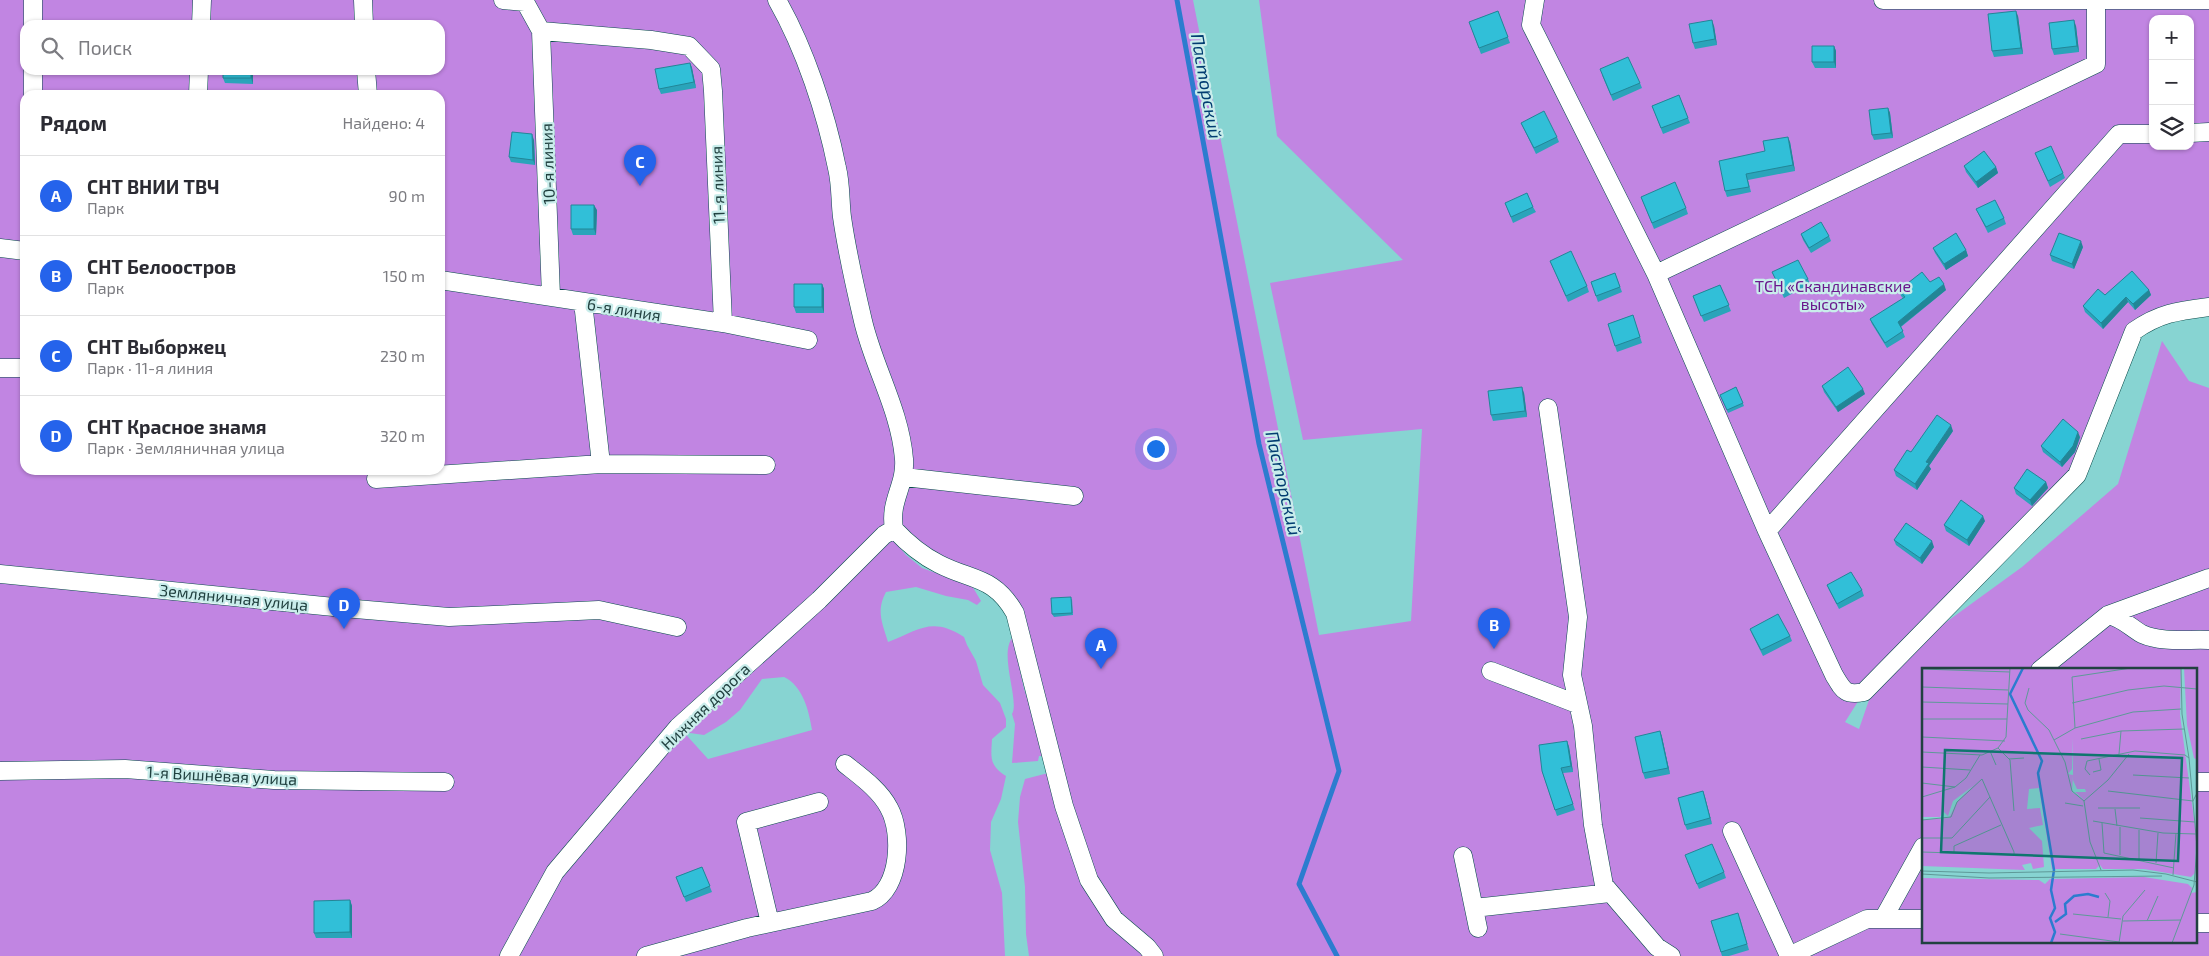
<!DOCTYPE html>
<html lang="ru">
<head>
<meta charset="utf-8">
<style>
	body { margin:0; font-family:"Exo 2",sans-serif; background:#f7f7f7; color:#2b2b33 }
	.controls { position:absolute; right:15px; top:15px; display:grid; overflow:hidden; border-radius:10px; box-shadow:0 1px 4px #0004 }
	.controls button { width:45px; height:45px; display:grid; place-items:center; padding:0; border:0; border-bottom:1px solid #e1e1e2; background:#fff; color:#2b2b33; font:25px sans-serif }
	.you { position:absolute; left:1155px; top:448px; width:18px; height:18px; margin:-12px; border:4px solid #fff; border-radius:50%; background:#1a73e8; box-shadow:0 0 0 8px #1a73e833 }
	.badge { display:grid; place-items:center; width:32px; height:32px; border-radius:50%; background:#2563eb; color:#fff; font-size:16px; font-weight:700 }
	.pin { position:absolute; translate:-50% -41px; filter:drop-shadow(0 1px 2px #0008) }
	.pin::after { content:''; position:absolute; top:26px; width:18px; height:15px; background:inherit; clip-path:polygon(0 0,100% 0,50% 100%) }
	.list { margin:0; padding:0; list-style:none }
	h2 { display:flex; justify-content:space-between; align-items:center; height:65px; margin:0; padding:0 20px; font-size:21px }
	h2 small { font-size:16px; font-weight:400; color:#7c7c81 }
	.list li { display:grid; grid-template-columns:32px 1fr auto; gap:15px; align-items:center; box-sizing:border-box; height:80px; padding:0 20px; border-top:1px solid #e1e1e2 }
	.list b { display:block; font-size:19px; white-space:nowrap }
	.list p { margin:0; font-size:16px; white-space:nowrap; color:#7c7c81 }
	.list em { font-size:16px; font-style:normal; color:#7c7c81 }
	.icon { flex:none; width:28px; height:28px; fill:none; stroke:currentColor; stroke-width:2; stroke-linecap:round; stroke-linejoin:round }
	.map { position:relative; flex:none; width:2209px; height:956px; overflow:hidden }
	.search { position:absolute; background:#fff; box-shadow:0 1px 4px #0004; left:20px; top:20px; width:425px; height:55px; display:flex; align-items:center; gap:12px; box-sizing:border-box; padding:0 18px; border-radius:15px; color:#7c7c81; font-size:19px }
	.panel { position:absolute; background:#fff; box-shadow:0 1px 4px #0004; left:20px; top:90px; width:425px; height:385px; border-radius:15px }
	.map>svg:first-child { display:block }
</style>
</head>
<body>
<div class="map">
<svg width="2209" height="956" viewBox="0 0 2209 956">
	<rect width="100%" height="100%" fill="#87d4d2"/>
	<!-- green -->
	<path fill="#c185e2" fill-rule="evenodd" d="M0 0H1193L1319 635 1411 621 1422 429 1303 440 1270 283 1403 260 1277 136 1259 0H2209V307L2134 331 2077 475 1864 692 1845 722 1859 729 1869 700 1927 636 2022 567 2118 484 2162 341 2189 381 2209 388V956H1029L1026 934 1025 887 1018 822 1020 797 1025 779 1056 771 1011 605 891 537 906 555 922 568 972 586 981 601 977 605 968 600 946 596 916 587 886 592C876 611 882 622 888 642 919 630 932 616 964 637L967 645 976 661 983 685 1000 703 1006 719V727L992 739C991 758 989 765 1006 776L1001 799 991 822 990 850 1002 893 1005 956H0ZM2153 19H2190V146H2153ZM25 25H440V70H25ZM25 95H440V470H25ZM1923 670H2195V942H1923ZM784 677C803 686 809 711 812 730L708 759 680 728 690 733 704 735 726 722 740 710 762 679Z
		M1013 637 1024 689 1047 756H1039L1038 761 1012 763 1015 724 1012 714C1020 701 998 653 1013 637Z"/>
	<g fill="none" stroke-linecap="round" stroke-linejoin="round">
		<!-- stream -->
		<path stroke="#2c7ccf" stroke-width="5" d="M1177 0 1259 444 1339 771 1299 884 1337 956"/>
		<!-- minor casing -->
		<g stroke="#084b4a" stroke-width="19">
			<path id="minor" d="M363 0 364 25
				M503 0 525 2 541 31 651 40 689 46 711 69 713 91 723 323
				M777 0C805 49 826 113 837 168 841 184 840 201 842 217 847 252 855 287 863 321 874 368 900 410 904 459 906 486 889 500 894 529 907 543 921 555 939 564 972 581 994 576 1015 613L1064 806 1089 880 1114 919 1147 947 1154 956
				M1535 0 1531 25 1656 274 1767 531 1834 675C1843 690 1845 696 1864 692L2077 475 2134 331C2160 313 2178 311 2209 307
				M1883 0H2209
				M33 25V0
				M201 25 202 0
				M541 31 551 296
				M366 70 368 95
				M33 95V70
				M198 95 199 70
				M2190 133 2209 132
				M0 248 25 251
				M1656 274 2096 64V1
				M440 280 723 323 808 340
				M583 302 601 464
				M0 368H25
				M1548 408 1578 617 1572 675 1583 726 1593 825 1604 885 1657 947 1671 956
				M904 477 1074 496
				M376 479 601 464 766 465
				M1767 531 2119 134H2153
				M0 574 344 608 449 617 599 610 677 627
				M2108 615C2122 618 2130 627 2142 634 2162 643 2188 639 2209 640
				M2040 670 2108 615 2209 578
				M1491 671 1577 704
				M0 771 125 769 274 780 445 782
				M2195 782H2209
				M1732 831 1789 956
				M1463 856 1478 928
				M1474 908 1610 893
				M1883 919 1923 847
				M770 923 746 822 819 802
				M2195 923H2209
				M509 956 555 872 678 727 819 600 884 535 894 529
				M646 956 747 928 872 901C900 889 903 833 889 808 880 790 860 776 845 764
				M1789 956 1867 919H1923"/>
		</g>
		<!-- minor -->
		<use href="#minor" stroke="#fff" stroke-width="18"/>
	</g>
	<!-- wall -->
	<path fill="#2aa4ba" d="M1498 11 1510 43 1481 54 1469 22Z
		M2018 16 2023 54 1994 57 1992 51Z
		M1714 26 1717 45 1695 49 1693 43Z
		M2076 26 2079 52 2054 55 2052 49Z
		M1834 46 1836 51V68H1815L1812 62Z
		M690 63 692 68 696 88 661 94 659 89Z
		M223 70H253V84L225 83 223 78Z
		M1602 75 1640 83 1642 88 1613 101Z
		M1679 95 1690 123 1663 134 1652 106Z
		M1888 108 1890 113 1893 138 1874 140 1872 135Z
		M1521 123 1557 137 1559 142 1536 154Z
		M534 140 535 165 511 162 509 157Z
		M1790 142 1795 171 1748 180 1751 192 1727 197 1725 191 1765 151Z
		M2035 153 2063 173 2065 178 2050 187Z
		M1964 166 1996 167 1998 173 1978 188 1966 172Z
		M1641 197 1686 208 1688 214 1654 229Z
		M1505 203 1533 207 1536 212 1513 223Z
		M1976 209 2004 218 2006 224 1988 233Z
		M597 210 596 235H573L571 229Z
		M1801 234 1829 236 1831 241 1811 253 1803 240Z
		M2083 247 2074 269 2052 261 2050 255Z
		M1933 248 1966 250 1968 256 1946 270 1935 253Z
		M1550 261 1587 286 1589 292 1568 302Z
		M1772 272 1808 279 1810 284 1784 298Z
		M1615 273 1622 292 1598 302 1591 282Z
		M1930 282 1946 290 1901 327 1905 337 1887 348 1872 324 1870 319 1904 299 1901 296 1899 290Z
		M822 284 824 289V313H796L794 307Z
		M1720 285 1731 311 1704 322 1693 296Z
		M2149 290 2151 295 2135 310 2128 302 2103 329 2085 312 2083 306 2105 295Z
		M1633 315 1642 343 1617 352 1608 324Z
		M1822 386 1865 394 1838 412 1824 392Z
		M1736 387 1744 406 1728 413 1720 395Z
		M1524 393 1527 417 1493 421 1491 415Z
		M1953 431 1929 466 1931 469 1917 490 1896 476 1894 470 1911 452Z
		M2080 437 2075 452 2062 467 2043 452 2041 446Z
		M2046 482 2048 488 2032 506 2016 494 2014 488Z
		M1985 521 1969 546 1946 531 1944 525Z
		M1894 540 1934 547 1922 564 1896 545Z
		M1827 585 1862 590 1864 596 1839 609 1829 590Z
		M1072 599 1073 615 1054 617 1052 614Z
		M1750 629 1790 636 1792 641 1763 656 1752 634Z
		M1660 731 1662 737 1670 774 1645 779 1643 773Z
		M1567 741 1569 747 1573 772 1563 773 1575 810 1557 816 1542 771Z
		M1703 791 1712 824 1687 830 1685 825Z
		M1687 861 1724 872 1726 878 1699 889Z
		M702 867 712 892 686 902 676 877Z
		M350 900 352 906V938H316L314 933Z
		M1740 918 1749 950 1729 956H1722L1711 921Z"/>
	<!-- shaded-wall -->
	<path fill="#228697" d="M2016 11 2018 16 2023 54 2021 48Z
		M1712 20 1714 26 1717 45 1715 39Z
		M2074 20 2076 26 2079 52 2077 46Z
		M1834 46 1836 51V68L1834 62Z
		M690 63 692 68 696 88 694 82Z
		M251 70H253V84L251 78Z
		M1888 108 1890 113 1893 138 1891 133Z
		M532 134 534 140 535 165 533 160Z
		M1788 137 1790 142 1795 171 1793 165Z
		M1996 167 1998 173 1978 188 1976 182Z
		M594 205 597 210 596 235 594 229Z
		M2081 241 2083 247 2074 269 2072 264Z
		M1966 250 1968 256 1946 270 1944 264Z
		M822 284 824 289V313L822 307Z
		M1944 284 1946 290 1900 327 1898 322Z
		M2149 290 2151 295 2135 310 2133 304Z
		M2126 297 2128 302 2103 329 2101 323Z
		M1522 387 1524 393 1527 417 1525 411Z
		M1863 389 1865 394 1838 412 1836 407Z
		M1951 425 1953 431 1929 466 1931 469 1917 490 1915 484 1926 462Z
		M2078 432 2080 437 2075 452 2062 467 2060 462Z
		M2046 482 2048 488 2032 506 2030 500Z
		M1983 516 1985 521 1969 546 1967 540Z
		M1932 541 1934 547 1922 564 1920 558Z
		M1660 731 1662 737 1670 774 1668 768Z
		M1567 741 1569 747 1573 772 1571 766Z
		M1703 791 1705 797 1712 824 1710 818Z
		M350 900 352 906V938L350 932Z"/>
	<!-- building -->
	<path fill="#31bfd8" stroke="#228697" d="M1498 11 1508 37 1479 48 1469 22Z
		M2016 11 2021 48 1992 51 1988 14Z
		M1712 20 1715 39 1693 43 1689 24Z
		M2074 20 2077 46 2052 49 2049 23Z
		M1812 46H1834V62H1812Z
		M1628 57 1640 83 1611 95 1600 69Z
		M690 63 694 82 659 89 655 69Z
		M223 70H251V78H223Z
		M1679 95 1688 118 1661 128 1652 106Z
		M1888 108 1891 133 1872 135 1869 110Z
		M1544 111 1557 137 1534 148 1521 123Z
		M512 132 532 134 533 160 509 157Z
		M1788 137 1793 165 1746 174 1749 187 1725 191 1719 161 1765 151 1763 141Z
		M2051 146 2063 173 2048 181 2035 153Z
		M1984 151 1996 167 1976 182 1964 166Z
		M1675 182 1686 208 1652 223 1641 197Z
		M1527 193 1533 207 1511 217 1505 203Z
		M1995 200 2004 218 1986 227 1976 209Z
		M571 205H594V229H571Z
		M1821 222 1829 236 1809 248 1801 234Z
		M1956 233 1966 250 1944 264 1933 248Z
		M2059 233 2081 241 2072 264 2050 255Z
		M1571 251 1587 286 1566 296 1550 261Z
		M1798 260 1808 279 1782 292 1772 272Z
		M2132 271 2149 290 2133 304 2126 297 2101 323 2083 306 2098 289 2105 295Z
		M1922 272 1930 282 1939 277 1944 284 1898 322 1903 331 1885 343 1870 319 1905 297 1899 290Z
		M1615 273 1620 287 1596 296 1591 282Z
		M794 284H822V307H794Z
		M1720 285 1729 305 1701 316 1693 296Z
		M1633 315 1640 337 1615 346 1608 324Z
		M1848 367 1863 389 1836 407 1822 386Z
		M1522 387 1525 411 1491 415 1488 391Z
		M1736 387 1743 403 1727 410 1720 395Z
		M1937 415 1951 425 1926 462 1929 463 1915 484 1894 470 1907 450 1911 452Z
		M2063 419 2078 432 2073 446 2060 462 2041 446Z
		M2027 469 2046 482 2030 500 2014 488Z
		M1961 500 1983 516 1967 540 1944 525Z
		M1906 523 1932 541 1920 558 1894 540Z
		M1851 572 1862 590 1837 604 1827 585Z
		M1071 597 1072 613 1052 614 1051 598Z
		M1778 614 1790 636 1761 650 1750 629Z
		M1660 731 1668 768 1643 773 1635 737Z
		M1567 741 1571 766 1561 768 1573 804 1555 810 1542 771 1539 745Z
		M1703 791 1710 818 1685 825 1678 798Z
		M1712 844 1724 872 1697 884 1685 855Z
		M702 867 710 886 684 897 676 877Z
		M350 900V932L314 933V901Z
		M1738 913 1747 944 1721 952 1711 921Z"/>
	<g text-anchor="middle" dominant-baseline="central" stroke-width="4.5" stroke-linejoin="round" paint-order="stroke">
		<!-- street labels -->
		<g font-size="16" fill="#214140" stroke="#c9edeb">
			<text transform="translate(547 164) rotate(-92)">10-я линия</text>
			<text transform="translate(717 185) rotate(-92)">11-я линия</text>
			<text transform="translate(624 309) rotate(9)">6-я линия</text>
			<text transform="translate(234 597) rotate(6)">Земляничная улица</text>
			<text transform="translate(705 706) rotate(-44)">Нижняя дорога</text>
			<text transform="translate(222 775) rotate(3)">1-я Вишнёвая улица</text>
		</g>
		<!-- park labels -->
		<g font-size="16" fill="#6a1a8d" stroke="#c9edeb">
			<text x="1833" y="285">ТСН «Скандинавские<tspan x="1833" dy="18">высоты»</tspan></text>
		</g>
		<!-- water labels -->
		<g font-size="18" font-style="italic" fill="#013c71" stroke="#c9edeb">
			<text transform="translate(1207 86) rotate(80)">Пасторский</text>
			<text transform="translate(1284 483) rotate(77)">Пасторский</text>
		</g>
	</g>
	<!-- overview -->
	<g transform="translate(1922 668)">
		<rect width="275" height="275" fill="#87d4d2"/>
		<path d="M0 0H259L258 47 274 166 273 205 269 209 222 201H181L178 197 174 201H130L117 120 107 121 105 141 118 140 121 157 107 160 120 173 122 199 111 201 109 195 100 197 103 202 0 198V152L27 150 35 134 51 118 31 133 26 148 21 143 18 149H0ZM151 70V112L155 121H163L164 124H153L162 132 150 124 151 107 146 106 150 101ZM262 0H275V92L272 90 265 57ZM222 209 266 216 270 220 269 225 275 224V275H0V210L117 212 123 216 128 211Z" fill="#c185e2" fill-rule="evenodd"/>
		<path fill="none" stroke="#2c7ccf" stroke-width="2.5" d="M101 0 88 26 120 93 116 105 132 202 129 222 133 240 128 250 133 264 129 275M133 254 144 246 143 236 152 228 166 226 177 229"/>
		<path fill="none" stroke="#5e9998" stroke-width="1" d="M0 1 88 4M150 9 209 0M150 9 153 60M0 19 86 22M107 20 103 35 106 42 127 62 143 94 150 123 162 133 168 174 179 202M0 34 86 36M150 35 206 22 242 18 275 21M0 51H85M0 69 83 73M159 71 199 63 262 61M132 72 153 60 211 44 259 41M76 80 88 92 92 143M68 83 74 97M0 84 60 87 76 80 84 69 88 0M197 86 199 63M87 91 102 90M0 99 48 102M171 104 179 102 177 91M168 107 163 101 165 93 213 83 263 87 267 90M211 107 267 110M0 115 33 119M186 123 271 133 275 125M0 129 33 119 44 110 58 87M162 133 186 112 207 86M143 135 161 138M176 140H218M193 141 195 158M218 150 273 154M0 152 29 149 35 134 60 111 92 184V187L0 184M171 153 241 165 274 166M180 155 182 185 252 200M198 159V187M217 162V193M0 170H30L68 129M32 185V178L79 157M234 195 236 165M0 203 67 205 211 202 244 206 275 214M0 206 67 210 240 208M251 207 254 165M183 225 188 233 186 249M151 246 199 251M201 253 259 252M225 253 236 228M138 266 197 274M197 275 201 248 223 222M250 275 272 217 275 179 267 90 260 46 259 0"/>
		<path fill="#0f766e" fill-opacity="0.15" stroke="#0f766e" stroke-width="2.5" d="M23 82 260 90 256 193 19 184Z"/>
		<rect width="275" height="275" fill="none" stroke="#214140" stroke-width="2.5"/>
	</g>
</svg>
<div class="controls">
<button>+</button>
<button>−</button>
<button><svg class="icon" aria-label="layers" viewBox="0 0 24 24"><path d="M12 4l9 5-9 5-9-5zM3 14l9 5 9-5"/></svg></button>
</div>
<div class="you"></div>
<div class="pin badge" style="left:1101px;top:669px">A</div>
<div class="pin badge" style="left:1494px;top:649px">B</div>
<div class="pin badge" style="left:640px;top:186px">C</div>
<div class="pin badge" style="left:344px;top:629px">D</div>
<div class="search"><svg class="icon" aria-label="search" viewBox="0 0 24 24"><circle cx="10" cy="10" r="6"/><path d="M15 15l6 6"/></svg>Поиск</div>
<section class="panel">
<h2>Рядом<small>Найдено: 4</small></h2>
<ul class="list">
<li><span class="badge">A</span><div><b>СНТ ВНИИ ТВЧ</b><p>Парк</p></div><em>90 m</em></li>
<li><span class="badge">B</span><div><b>СНТ Белоостров</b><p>Парк</p></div><em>150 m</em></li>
<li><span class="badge">C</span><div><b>СНТ Выборжец</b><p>Парк · 11-я линия</p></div><em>230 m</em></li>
<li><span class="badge">D</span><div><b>СНТ Красное знамя</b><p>Парк · Земляничная улица</p></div><em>320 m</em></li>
</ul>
</section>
</div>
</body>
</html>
